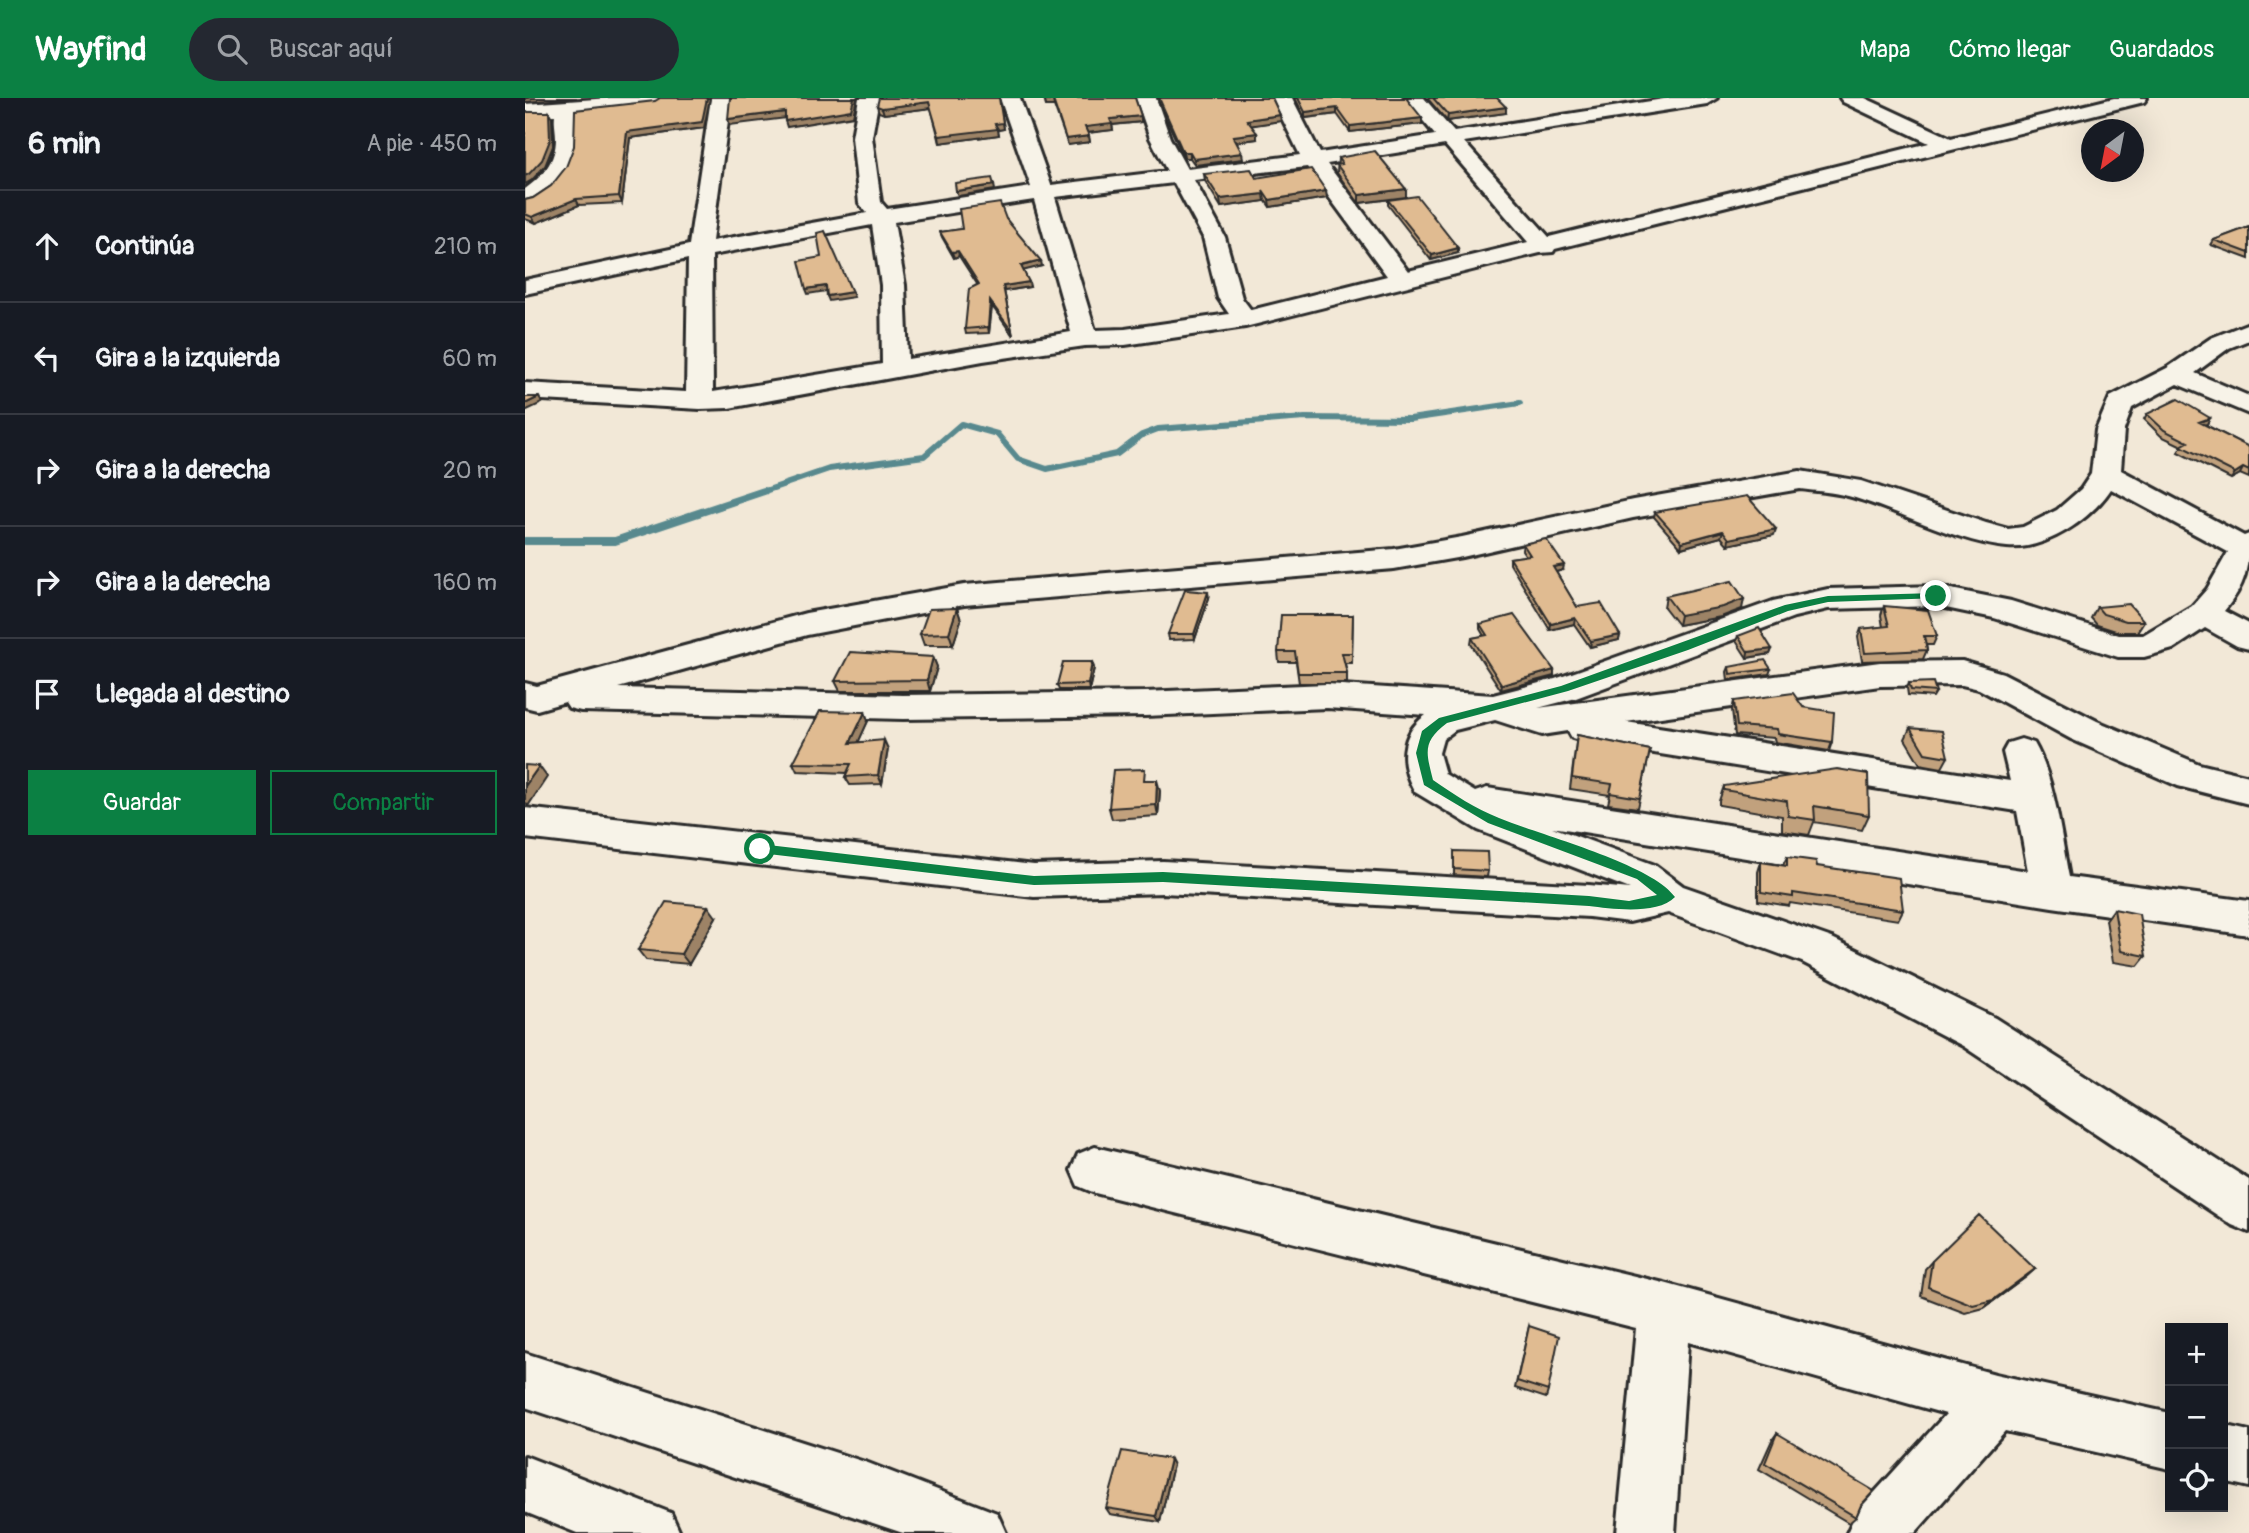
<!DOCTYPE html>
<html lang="es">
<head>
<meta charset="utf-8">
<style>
	body { margin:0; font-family:Pangolin,sans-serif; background:#242831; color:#f1f3f6 }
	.controls { position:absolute; right:21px; bottom:21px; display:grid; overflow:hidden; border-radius:0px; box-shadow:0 7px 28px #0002 }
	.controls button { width:63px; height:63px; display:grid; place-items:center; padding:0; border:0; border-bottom:2px solid #363941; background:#171b24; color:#f1f3f6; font:35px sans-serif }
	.compass { position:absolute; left:1556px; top:21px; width:63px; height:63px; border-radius:50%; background:#171b24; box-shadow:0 7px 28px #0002; rotate:212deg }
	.stop { position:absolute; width:21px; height:21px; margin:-16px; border:5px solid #0b8043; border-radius:50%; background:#fff }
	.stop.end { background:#0b8043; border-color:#fff; box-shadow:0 2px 7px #0008 }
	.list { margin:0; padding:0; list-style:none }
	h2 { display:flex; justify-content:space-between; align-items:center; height:91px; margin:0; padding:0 28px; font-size:30px }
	h2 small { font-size:23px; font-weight:400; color:#9ea1a6 }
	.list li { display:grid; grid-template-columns:46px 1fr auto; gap:21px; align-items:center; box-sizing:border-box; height:112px; padding:0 28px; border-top:2px solid #363941 }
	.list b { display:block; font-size:26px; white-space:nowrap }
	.list em { font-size:23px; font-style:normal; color:#9ea1a6 }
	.actions { display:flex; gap:14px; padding:21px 28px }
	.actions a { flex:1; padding:16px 0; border:2px solid #0b8043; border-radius:0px; text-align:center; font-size:24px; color:#0b8043 }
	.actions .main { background:#0b8043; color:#fff }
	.icon { flex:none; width:38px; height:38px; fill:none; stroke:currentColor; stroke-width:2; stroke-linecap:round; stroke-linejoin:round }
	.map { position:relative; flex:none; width:1724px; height:1435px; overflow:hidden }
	header { display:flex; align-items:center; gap:42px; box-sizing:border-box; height:98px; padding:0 35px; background:#0b8043; color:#fff }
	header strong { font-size:33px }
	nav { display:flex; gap:38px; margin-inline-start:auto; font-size:24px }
	.search { width:490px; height:63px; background:#242831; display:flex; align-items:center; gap:18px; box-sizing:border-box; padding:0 24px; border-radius:38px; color:#9ea1a6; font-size:26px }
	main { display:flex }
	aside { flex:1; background:#171b24 }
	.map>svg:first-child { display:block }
</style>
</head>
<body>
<header>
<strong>Wayfind</strong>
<div class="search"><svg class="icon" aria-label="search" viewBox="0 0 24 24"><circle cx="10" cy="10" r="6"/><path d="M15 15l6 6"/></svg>Buscar aquí</div>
<nav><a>Mapa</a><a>Cómo llegar</a><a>Guardados</a></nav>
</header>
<main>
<aside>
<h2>6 min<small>A pie · 450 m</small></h2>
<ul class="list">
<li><svg class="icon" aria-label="ahead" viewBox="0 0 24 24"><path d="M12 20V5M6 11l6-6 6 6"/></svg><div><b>Continúa</b></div><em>210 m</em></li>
<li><svg class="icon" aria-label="left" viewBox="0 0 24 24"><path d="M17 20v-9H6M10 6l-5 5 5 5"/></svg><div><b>Gira a la izquierda</b></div><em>60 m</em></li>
<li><svg class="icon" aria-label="right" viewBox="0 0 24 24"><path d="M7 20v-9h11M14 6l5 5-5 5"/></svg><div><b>Gira a la derecha</b></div><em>20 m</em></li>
<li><svg class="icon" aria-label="right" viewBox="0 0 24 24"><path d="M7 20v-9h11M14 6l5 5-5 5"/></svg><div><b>Gira a la derecha</b></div><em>160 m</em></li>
<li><svg class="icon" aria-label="arrive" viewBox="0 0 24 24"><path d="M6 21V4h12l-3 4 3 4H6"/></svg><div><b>Llegada al destino</b></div></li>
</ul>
<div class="actions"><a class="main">Guardar</a><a>Compartir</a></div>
</aside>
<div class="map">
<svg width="1724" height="1435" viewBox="0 0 1724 1435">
	<rect width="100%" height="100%" fill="#f2e8d7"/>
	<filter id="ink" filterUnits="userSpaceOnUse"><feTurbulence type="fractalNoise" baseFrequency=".0143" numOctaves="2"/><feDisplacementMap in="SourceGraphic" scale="14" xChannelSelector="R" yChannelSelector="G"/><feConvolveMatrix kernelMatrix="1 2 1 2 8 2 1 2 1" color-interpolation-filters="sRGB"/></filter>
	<g filter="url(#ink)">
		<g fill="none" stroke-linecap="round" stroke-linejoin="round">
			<!-- stream-far1 -->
			<path stroke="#59898e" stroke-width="6" d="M234 395 304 371 399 358 436 326 472 336 493 361 522 371 592 356 617 337 633 331 780 320 885 321 995 305"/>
			<!-- stream -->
			<path stroke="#59898e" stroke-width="8" d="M0 443H90L239 393"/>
			<!-- minor casing -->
			<g stroke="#2b2b2b" stroke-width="6">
				<path id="minor" d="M85 0H142L132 6 50 16C49 26 52 35 51 44 50 71 26 101 0 108V91C18 78 31 63 31 40 31 32 29 25 30 17L0 18V6Z
					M186 0H206L187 143 342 115 334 105 327 39 334 0H354L347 39 356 104 362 111 506 89 475 0H495L526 87 642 73 625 40 611 0H631L645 40 662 71 775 57 747 0H767L795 55 910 37 879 0H899L929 34 1145 0H1192L1182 6 939 44 1024 139 1404 45 1318 4 1315 0H1340L1426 40 1589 0H1622L1619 4 1030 151 1028 154 1015 155 720 229 600 247 560 248 458 263 204 310 175 311 0 301V285L161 294 163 161 0 196V182L164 147ZM920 47 1003 144 883 173 802 66ZM782 69 862 178 726 212 717 200 700 139 669 82ZM649 85 678 139 693 200 704 216 600 231 570 232 530 99ZM509 102 546 234 383 261 380 187 369 124ZM347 127 356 187 357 266 188 294 187 157Z
					M1724 225V242L1704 250 1670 275 1724 298V316L1652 286 1607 310 1599 332 1596 372 1719 438 1724 436C1724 469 1721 487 1699 513L1724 526V551L1712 548 1680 530 1648 551 1619 559H1593L1469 520 1411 508 1303 511 1269 519 1051 600 1013 610 1355 564 1437 563 1478 575 1572 623 1674 666 1724 678V706L1653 688 1546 641 1454 591 1437 587 1355 588 1101 624 1485 683 1478 654 1483 645 1496 641 1509 645C1530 681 1536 738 1544 779L1724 803V837L1527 809 1027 729 1130 767 1158 788 1307 840 1470 920 1724 1082V1134L1707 1127 1438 948 1277 864 1143 815 1104 824 1064 819 638 795 509 799 0 740V710L509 767 638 763 1064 787 1105 791 953 732 890 694C874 667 874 636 901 617L802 610 620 618 378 621 56 613 44 610 40 604 12 612 0 609V585L12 588 281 515 439 487 869 451 937 439 1108 402 1275 373 1336 383 1461 425 1483 431 1498 429 1532 412 1556 391 1566 376 1571 332 1585 299 1642 270 1686 240ZM1275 391C1291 393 1308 394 1323 398 1372 411 1433 445 1482 449 1520 453 1566 421 1586 391L1703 454 1682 491 1667 508 1618 537H1594L1486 503 1411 488 1303 491 1248 503 1030 581 968 597 802 586 620 594 378 597 93 590 282 537 439 507 869 471 937 459 1108 420ZM970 622 1017 637 1043 633 1047 640 1060 644 1492 713 1503 773 962 690 950 694 920 676 914 655 918 641 930 632Z
					M570 1049 1139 1185 1470 1276 1645 1315V1371L1480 1333 1390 1435H1322L1331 1415 1421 1316 1163 1244 1150 1435H1092L1111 1230 570 1095 553 1088 546 1072 553 1056Z
					M0 1255 343 1365 472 1415 481 1435H378L0 1309Z
					M1698 1327 1724 1333V1389L1698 1383Z
					M0 1358 146 1415 155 1435H52L0 1414Z"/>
			</g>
			<!-- minor -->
			<use href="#minor" fill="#f7f3e8" fill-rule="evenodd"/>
		</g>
		<!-- wall -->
		<path fill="#c1a17d" stroke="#2b2b2b" stroke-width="2" d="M474 0 479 31 473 32 474 37 415 45 406 10 359 16 354 14 352 8Z
			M519 0 616 24 587 27 588 32 563 35 565 44 543 47 529 8H521Z
			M632 0H747L755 17 756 23 726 27 732 41 711 44 718 61 670 67 665 60H659Z
			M770 0H881L897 26 825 34 812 16 780 20Z
			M902 0H972L981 15 922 23Z
			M130 3 179 30 105 40 97 105 54 107 11 125 0 121V102L8 100 26 88Z
			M813 60 881 91V99L834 105 812 75Z
			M679 76 731 80 802 100 745 109 740 102V103L696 109 680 83Z
			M863 102 933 155 906 162 863 107Z
			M481 121 517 168 498 172 505 189 479 193 488 238 467 208 464 235 441 236 440 231 452 186 434 158 429 160 417 139 415 134 437 131Z
			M1724 129V161L1686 147 1689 142Z
			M1622 316 1685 320 1682 326H1679L1724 349V380L1715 376 1706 381 1653 354 1657 348 1636 338 1619 321Z
			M1130 414 1249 437 1203 447 1196 439 1156 450 1129 419Z
			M998 446 1038 472 1031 474 1052 509 1095 537 1094 542 1065 549 1049 526 1025 532 985 466V460L1001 458 997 452Z
			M1141 498 1217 511 1196 519 1153 527 1139 509Z
			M684 500 670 541 644 542 643 536Z
			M1359 508 1412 538 1408 547H1401L1402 552 1398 561 1337 563 1333 539 1336 531 1358 529 1356 517Z
			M1572 509 1619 523 1612 534H1594L1572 527 1566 520Z
			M432 510 436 522 428 547H399L395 536Z
			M828 517 827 565H820L822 575V585H774L771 564H754L753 554Z
			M955 526 1029 578 976 592 946 546 947 540 959 538 955 531Z
			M1213 538 1247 551 1245 556 1222 560 1211 543Z
			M408 559 412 569 405 593H315L310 583Z
			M567 564 569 570 564 592H534L532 587Z
			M1204 569 1246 571 1244 576 1203 582 1202 574Z
			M1384 585 1411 594 1408 599 1383 597 1382 590Z
			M1209 603 1278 609 1307 644 1304 653 1250 644 1249 640 1210 637 1207 612Z
			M340 614 343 623 333 644 363 651 357 686 325 687 320 679 322 675 272 673 268 665Z
			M1385 630 1423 659 1417 670 1395 666 1380 641Z
			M1052 637 1125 652 1113 710 1083 706 1085 697 1045 691Z
			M622 682 635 693 633 718 587 721 584 710Z
			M1199 688 1344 717 1337 732 1289 724 1284 737 1257 733V718L1194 707V703Z
			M929 753 963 773 962 779 929 777Z
			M1262 759 1292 768 1378 812 1373 822 1265 805 1264 808 1233 803V774L1236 764 1258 767Z
			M1589 811 1621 858 1613 868 1588 864 1581 822Z
			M191 819 164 866 121 862 113 852Z
			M1407 1163 1510 1171 1501 1179 1459 1210 1440 1215 1396 1198 1400 1171Z
			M1004 1228 1023 1293 1021 1300 990 1290Z
			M1252 1335 1336 1407 1331 1419 1324 1425 1234 1371 1247 1342Z
			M648 1367 635 1424 585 1416 581 1410Z"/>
		<!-- shaded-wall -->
		<path fill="#9d8366" stroke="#2b2b2b" stroke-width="2" d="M0 0H52L0 4Z
			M182 0H185L179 30 105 40 97 105 94 98 102 34Z
			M329 0H332L328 18 262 29 260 23Z
			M474 0 479 31 473 32 474 37 415 45 414 38 470 26Z
			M520 2H528L529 8H521Z
			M404 4 406 10 359 16 357 10Z
			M981 9V15L922 23 923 17Z
			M812 10V16L780 20V14Z
			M24 14 27 20 28 48 20 68 7 82 0 86V78Z
			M260 14 262 20 205 27 203 21Z
			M755 17 756 23 723 28 722 22Z
			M616 18V24L587 27 588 32 561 35 560 29 585 21Z
			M897 20V26L825 34V28Z
			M732 35V41L709 44 708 38Z
			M564 38 565 44 543 47 541 41Z
			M658 54H665V60H659Z
			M717 55 718 61 670 67 669 61Z
			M469 87 470 92 433 98 431 93Z
			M881 91V99L834 105V97Z
			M801 93 802 100 745 109 744 102Z
			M739 96 740 103 696 109 695 101Z
			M51 101 54 107 11 125 7 119Z
			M933 150V155L906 162 907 157Z
			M433 153 434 158 429 160 427 154Z
			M516 163 517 168 497 173 496 168Z
			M504 184 505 189 479 193 488 238 478 188Z
			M301 188 302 193 283 196 281 191Z
			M327 194 329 199 304 203 302 198Z
			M465 203 467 208 464 235 463 229Z
			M14 299 17 305 0 313V306Z
			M1685 320 1682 326 1671 329 1674 324Z
			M1718 370 1715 376 1706 381 1710 375Z
			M1251 431 1249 437 1203 447 1204 441Z
			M1198 433 1196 439 1156 450 1157 444Z
			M1039 467 1038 472 1027 475 1028 469Z
			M683 494 684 500 670 541 669 536Z
			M1219 501 1217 511 1196 519 1153 527 1155 517Z
			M432 510 436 522 428 547 424 535Z
			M1050 520 1049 526 1025 532 1026 526Z
			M1095 537 1094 542 1065 549 1066 543Z
			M1247 551 1245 556 1222 560 1223 554Z
			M408 559 412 569 405 593 402 582Z
			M567 564 569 570 564 592 563 586Z
			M1029 572V578L976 592 977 587Z
			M340 614 343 623 329 654 325 645Z
			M359 642 363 651 357 686 353 677Z
			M14 668 22 679 3 708 0 704V688Z
			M632 682 635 693 633 718 631 707Z
			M183 808 191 819 164 866 156 856Z
			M1510 1171 1501 1179 1459 1210 1468 1202Z
			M645 1361 648 1367 635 1424 631 1418Z"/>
		<!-- building -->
		<path fill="#e0bb91" stroke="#2b2b2b" stroke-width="2" d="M135 0H182L177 24 102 34 94 98 51 101 7 119 0 116V102L8 100 26 88 41 69 49 48 50 12 130 3Z
			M205 0H329L326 12 260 23V14L203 21Z
			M354 0H474L478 25 470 26 473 31 414 38 404 4 357 10 352 8Z
			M519 0H610L616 18 585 21 587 26 560 29 564 38 541 41 528 2H520Z
			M634 0H747L755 17 722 22 732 35 708 38 717 55 669 61 665 54H658Z
			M773 0H881L897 20 825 28 812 10 780 14Z
			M908 0H972L981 9 923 17Z
			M0 14H24L25 42 17 62 4 76 0 78Z
			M850 53 881 91 834 97 812 67 817 66 813 60Z
			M726 71 731 80 786 71 801 93 744 102 738 93 739 96 695 101 679 76Z
			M467 80 469 87 431 93 430 85Z
			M892 98 933 150 907 157 863 102Z
			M475 105 481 121 516 163 496 168 504 184 478 188 487 233 465 203 463 229 440 231 444 191 454 186 433 153 427 154 415 134 437 131 434 111Z
			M1724 129V155L1689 142Z
			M300 133 327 194 302 198 301 188 281 191 274 163 296 159 292 135Z
			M0 299H14L0 306Z
			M1653 301 1685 320 1674 324 1724 349V373L1718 370 1710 375 1656 348 1663 344 1639 332 1622 316Z
			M1222 398 1251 431 1204 441 1198 433 1157 444 1130 414Z
			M1021 441 1039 467 1028 469 1052 509 1076 505 1095 537 1066 543 1050 520 1026 526 985 460 1005 457 998 446Z
			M1207 483 1219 501 1198 509 1155 517 1141 498Z
			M660 492 683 494 669 536H643Z
			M1604 506 1619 523H1601L1578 516 1572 509Z
			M1359 508 1403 512 1412 538H1399L1402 552 1340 555 1336 531 1364 528Z
			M432 510 424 535 395 536 404 511Z
			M756 517H828L827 555H817L822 575H773L770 554H753Z
			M989 517 1029 572 977 587 947 540 962 537 955 526Z
			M1234 530 1247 551 1223 554 1213 538Z
			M325 554 408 559 402 582 310 583Z
			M1240 562 1246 571 1205 576 1204 569Z
			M538 564H567L563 586 532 587Z
			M1408 584 1411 594 1386 592 1384 585Z
			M1268 595 1278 609 1309 614 1307 644 1253 636 1252 631 1212 628 1209 603Z
			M295 613 340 614 325 645 359 642 353 677 320 679 326 666 268 665Z
			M1385 630 1417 633 1423 659 1400 655Z
			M1052 637 1125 652 1115 700 1085 695 1087 686 1047 680Z
			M0 667 14 668 0 688Z
			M620 671 619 682H632L631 707 584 710 588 672Z
			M1312 671 1343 676 1344 717 1289 708 1290 722 1263 718 1262 703 1199 692V688Z
			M929 753 962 754 963 773 929 771Z
			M1262 759 1291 763 1292 768 1374 780 1378 812 1268 795V799L1236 794V764L1262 768Z
			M141 804 183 808 156 856 113 852Z
			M1589 811 1614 816 1621 858 1596 853Z
			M1454 1117 1510 1171 1468 1202 1448 1207 1403 1189 1407 1163Z
			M1004 1228 1034 1238 1023 1293 992 1283Z
			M1252 1335 1349 1393 1336 1407 1331 1419 1240 1365Z
			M597 1353 645 1361 631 1418 581 1410Z"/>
	</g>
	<!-- route -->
	<path fill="#0b8043" d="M1411 495 1416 498 1414 500 1303 504 1263 513 1163 552 1043 593 922 625C897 644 901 654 908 682 928 696 951 711 974 720 1015 737 1127 766 1150 799 1133 817 1087 811 1064 808L638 784 509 787 235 755 229 751 235 746 509 778 638 774 1064 798 1104 803 1132 797 1112 781 963 725 899 687 891 655 897 633 914 620 1036 588 1260 507 1303 498Z"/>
</svg>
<div class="controls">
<button>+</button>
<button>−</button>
<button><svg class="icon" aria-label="locate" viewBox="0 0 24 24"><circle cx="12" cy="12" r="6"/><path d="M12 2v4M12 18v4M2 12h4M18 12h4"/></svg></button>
</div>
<svg class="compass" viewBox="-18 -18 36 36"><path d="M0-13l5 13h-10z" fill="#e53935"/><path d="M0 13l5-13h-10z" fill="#9ea1a6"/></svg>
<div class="stop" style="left:235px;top:751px"></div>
<div class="stop end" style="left:1411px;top:498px"></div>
</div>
</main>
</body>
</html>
